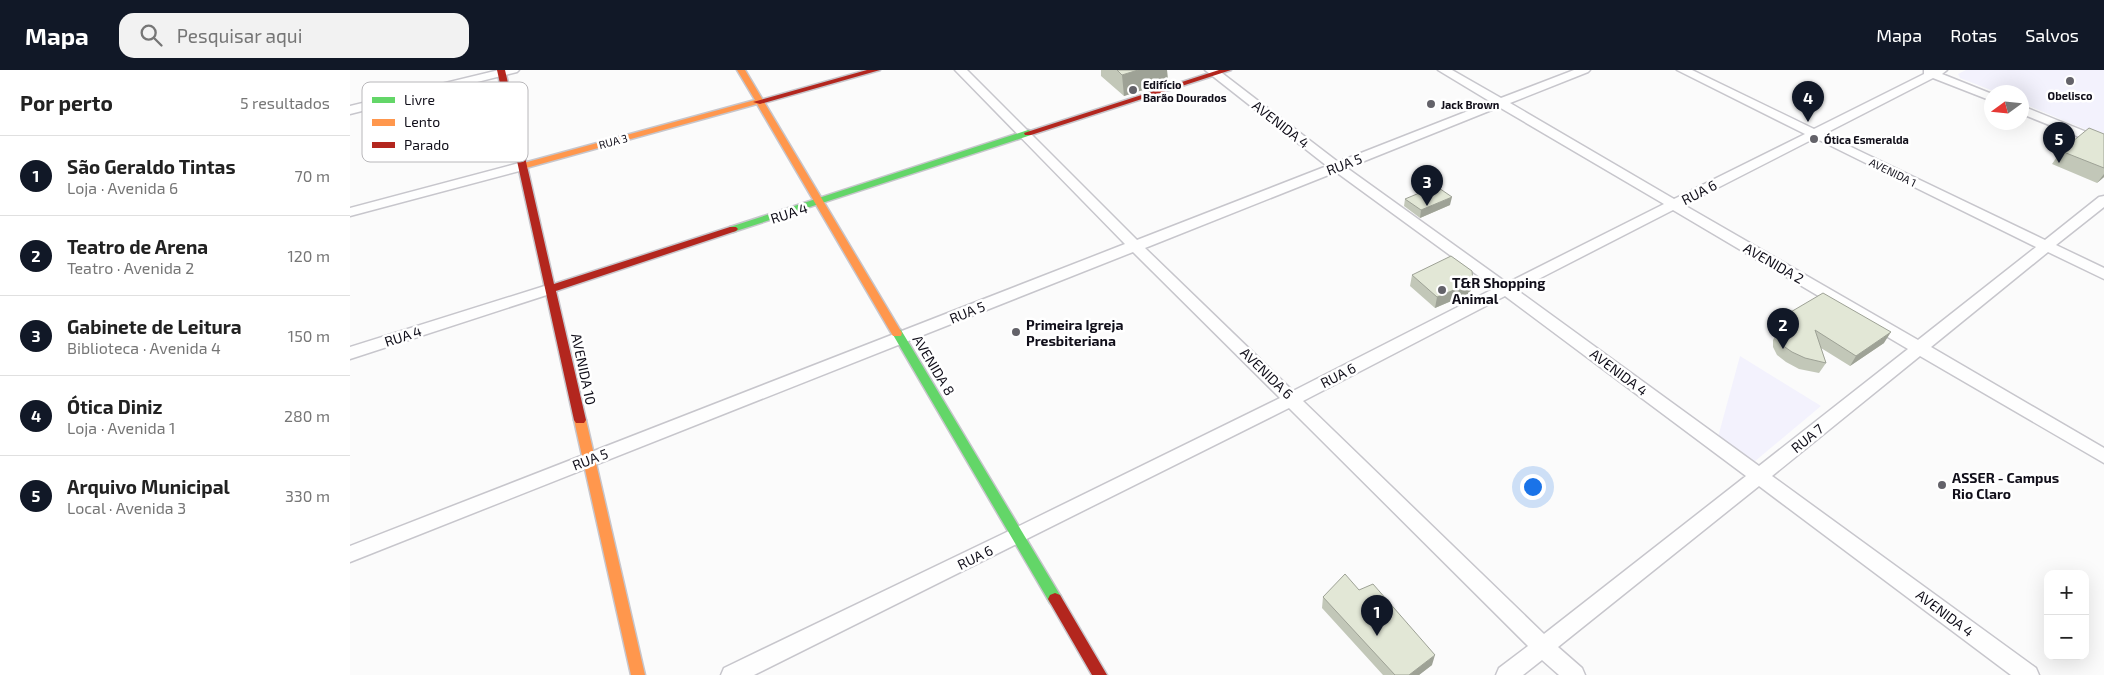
<!DOCTYPE html>
<html lang="pt">
<head>
<meta charset="utf-8">
<style>
	body { margin:0; font-family:"Exo 2",sans-serif; background:#f2f2f2; color:#222 }
	.controls { position:absolute; right:15px; bottom:15px; display:grid; overflow:hidden; border-radius:10px; box-shadow:0 5px 20px #0002 }
	.controls button { width:45px; height:45px; display:grid; place-items:center; padding:0; border:0; border-bottom:1px solid #e0e0e0; background:#fff; color:#222; font:25px sans-serif }
	.compass { position:absolute; left:1634px; top:15px; width:45px; height:45px; border-radius:50%; background:#fff; box-shadow:0 5px 20px #0002; rotate:255deg }
	.you { position:absolute; left:1182px; top:416px; width:18px; height:18px; margin:-12px; border:4px solid #fff; border-radius:50%; background:#1a73e8; box-shadow:0 0 0 8px #1a73e833 }
	.badge { display:grid; place-items:center; width:32px; height:32px; border-radius:50%; background:#111827; color:#fff; font-size:16px; font-weight:700 }
	.pin { position:absolute; translate:-50% -41px; filter:drop-shadow(0 1px 2px #0008) }
	.pin::after { content:''; position:absolute; top:26px; width:18px; height:15px; background:inherit; clip-path:polygon(0 0,100% 0,50% 100%) }
	.list { margin:0; padding:0; list-style:none }
	h2 { display:flex; justify-content:space-between; align-items:center; height:65px; margin:0; padding:0 20px; font-size:21px }
	h2 small { font-size:16px; font-weight:400; color:#767676 }
	.list li { display:grid; grid-template-columns:32px 1fr auto; gap:15px; align-items:center; box-sizing:border-box; height:80px; padding:0 20px; border-top:1px solid #e0e0e0 }
	.list b { display:block; font-size:19px; white-space:nowrap }
	.list p { margin:0; font-size:16px; white-space:nowrap; color:#767676 }
	.list em { font-size:16px; font-style:normal; color:#767676 }
	.icon { flex:none; width:28px; height:28px; fill:none; stroke:currentColor; stroke-width:2; stroke-linecap:round; stroke-linejoin:round }
	.map { position:relative; flex:none; width:1754px; height:605px; overflow:hidden }
	header { display:flex; align-items:center; gap:30px; box-sizing:border-box; height:70px; padding:0 25px; background:#111827; color:#fff }
	header strong { font-size:24px }
	nav { display:flex; gap:28px; margin-inline-start:auto; font-size:18px }
	.search { width:350px; height:45px; background:#f2f2f2; display:flex; align-items:center; gap:12px; box-sizing:border-box; padding:0 18px; border-radius:15px; color:#767676; font-size:19px }
	main { display:flex }
	aside { flex:1; background:#fff }
	.map>svg:first-child { display:block }
</style>
</head>
<body>
<header>
<strong>Mapa</strong>
<div class="search"><svg class="icon" aria-label="search" viewBox="0 0 24 24"><circle cx="10" cy="10" r="6"/><path d="M15 15l6 6"/></svg>Pesquisar aqui</div>
<nav><a>Mapa</a><a>Rotas</a><a>Salvos</a></nav>
</header>
<main>
<aside>
<h2>Por perto<small>5 resultados</small></h2>
<ul class="list">
<li><span class="badge">1</span><div><b>São Geraldo Tintas</b><p>Loja · Avenida 6</p></div><em>70 m</em></li>
<li><span class="badge">2</span><div><b>Teatro de Arena</b><p>Teatro · Avenida 2</p></div><em>120 m</em></li>
<li><span class="badge">3</span><div><b>Gabinete de Leitura</b><p>Biblioteca · Avenida 4</p></div><em>150 m</em></li>
<li><span class="badge">4</span><div><b>Ótica Diniz</b><p>Loja · Avenida 1</p></div><em>280 m</em></li>
<li><span class="badge">5</span><div><b>Arquivo Municipal</b><p>Local · Avenida 3</p></div><em>330 m</em></li>
</ul>
</aside>
<div class="map">
<svg width="1754" height="605" viewBox="0 0 1754 605">
	<rect width="100%" height="100%" fill="#fbfbfb"/>
	<!-- green -->
	<path fill="#f3f2fd" d="M1616 0H1754V67L1672 33V22H1646L1610 8 1608 4Z
		M1390 286 1471 336 1404 392 1368 367Z"/>
	<g fill="none" stroke-linecap="round" stroke-linejoin="round">
		<!-- street casing -->
		<g stroke="#c7c6cc" stroke-width="3">
			<path id="street" d="M149 0H169L167 2 0 44V36Z
				M605 0H617L787 170 977 96 855 0H868L988 92 1141 32 1088 0H1102L1151 28 1224 0H1240L1238 2 1160 33 1324 129 1455 64 1327 0H1342L1464 59 1574 4V0H1597L1592 4 1642 24V31L1583 8 1474 64 1695 170 1749 127 1754 126V137L1706 175 1754 198V209L1698 182 1581 277 1754 378V393L1570 286 1422 406 1686 598 1689 605H1661L1409 416 1208 577 1232 598 1235 605H1209L1192 590 1173 605H1146L1149 598 1178 576 939 338 404 605H371L374 598 661 460 930 328 783 182 0 492V476L775 174ZM1149 37 1314 134 1157 213 997 98ZM1465 68 1686 177 1568 270 1334 135ZM986 102 1145 218 943 321 795 178ZM1323 140 1558 279 1409 396 1167 220ZM1155 226 1396 406 1194 564 953 331Z
				M1672 36 1754 69V77L1672 44Z
				M173 92 179 96 177 99 0 146V138Z
				M201 214 206 216 208 219 206 222 0 289V277Z"/>
		</g>
		<!-- fast casing -->
		<g stroke="#c7c6cc" stroke-width="3">
			<path id="fast" d="M678 60 681 61V65L386 161 383 162 378 159 380 157Z
				M547 259 551 260 710 525 712 529 710 533 705 535 700 533 542 263Z"/>
		</g>
		<!-- slow casing -->
		<g stroke="#c7c6cc" stroke-width="3">
			<path id="slow" d="M387 0H395L552 263 551 266H543L407 34 176 98H170L169 96 170 94 405 30Z
				M230 346 234 347 236 350 295 605H281L224 350 226 347Z"/>
		</g>
		<!-- jam casing -->
		<g stroke="#c7c6cc" stroke-width="3">
			<path id="jam" d="M147 0H155L204 214 380 157H386L388 159 386 161 206 221 236 350 234 353H226L224 350Z
				M517 0H530L410 34 403 32Z
				M869 0H881L681 65H675L674 63Z
				M705 523 710 525 757 605H742L698 529 700 525Z"/>
		</g>
		<!-- street -->
		<use href="#street" fill="#fefefe" fill-rule="evenodd"/>
		<!-- fast -->
		<use href="#fast" fill="#63d668" fill-rule="evenodd"/>
		<!-- slow -->
		<use href="#slow" fill="#ff974d" fill-rule="evenodd"/>
		<!-- jam -->
		<use href="#jam" fill="#b3261e" fill-rule="evenodd"/>
	</g>
	<!-- wall -->
	<path fill="#c2c7b8" d="M751 0H817L818 12 774 26 751 6Z
		M1754 64V107L1747 113 1702 94 1711 81Z
		M1055 129 1100 135 1070 148 1054 136Z
		M1062 205 1120 223 1085 238 1060 216Z
		M1439 243 1534 273 1500 296 1471 278 1476 293 1469 303 1449 299 1436 292 1427 285 1423 277V270Z
		M1009 520 1082 595 1069 605H1033L972 538 973 527Z"/>
	<!-- shaded-wall -->
	<path fill="#9ea296" d="M788 0H817L818 12 774 26 772 5Z
		M1754 104V107L1747 113Z
		M1102 127 1100 135 1070 148 1071 140Z
		M1123 212 1120 223 1085 238 1087 227Z
		M1541 262 1534 273 1500 296 1506 286Z
		M1085 585 1082 595 1069 605H1059Z"/>
	<!-- building -->
	<path fill="#e2e7d6" stroke="#9ea296" d="M767 0H788L772 5Z
		M1739 58 1754 64V98L1711 81Z
		M1086 116 1102 127 1071 140 1055 129Z
		M1101 186 1122 201 1123 212 1087 227 1062 205Z
		M1473 223 1541 262 1506 286 1465 260 1476 293 1455 288 1442 282 1432 275 1429 267V260L1441 244 1439 243Z
		M995 504 1009 520 1023 514 1085 585 1059 605H1045L973 527Z"/>
	<!-- markers -->
	<g fill="#636269" stroke="#fff" stroke-width="2">
		<circle cx="1720" cy="11" r="5"/>
		<circle cx="783" cy="20" r="5"/>
		<circle cx="1081" cy="34" r="5"/>
		<circle cx="1464" cy="69" r="5"/>
		<circle cx="1092" cy="220" r="5"/>
		<circle cx="666" cy="262" r="5"/>
		<circle cx="1592" cy="415" r="5"/>
	</g>
	<g text-anchor="middle" dominant-baseline="central" stroke-width="5" stroke-linejoin="round" paint-order="stroke">
		<!-- far-poi labels -->
		<g font-size="11" font-weight="bold" fill="#110f1a" stroke="#fff" text-anchor="start">
			<text x="793" y="14">Edifício<tspan x="793" dy="13">Barão Dourados</tspan></text>
			<text x="1720" y="25" text-anchor="middle">Obelisco</text>
			<text x="1091" y="34">Jack Brown</text>
			<text x="1474" y="69">Ótica Esmeralda</text>
		</g>
		<!-- far-street labels -->
		<g font-size="11" fill="#110f1a" stroke="#fff">
			<text transform="translate(263 71) rotate(-15)">RUA 3</text>
			<text transform="translate(1543 102) rotate(26)">AVENIDA 1</text>
		</g>
		<!-- street labels -->
		<g font-size="14" fill="#110f1a" stroke="#fff">
			<text transform="translate(931 54) rotate(38)">AVENIDA 4</text>
			<text transform="translate(994 94) rotate(-21)">RUA 5</text>
			<text transform="translate(1349 122) rotate(-27)">RUA 6</text>
			<text transform="translate(439 143) rotate(-18)">RUA 4</text>
			<text transform="translate(1424 193) rotate(30)">AVENIDA 2</text>
			<text transform="translate(617 242) rotate(-22)">RUA 5</text>
			<text transform="translate(53 266) rotate(-18)">RUA 4</text>
			<text transform="translate(584 295) rotate(59)">AVENIDA 8</text>
			<text transform="translate(234 299) rotate(78)">AVENIDA 10</text>
			<text transform="translate(1269 302) rotate(37)">AVENIDA 4</text>
			<text transform="translate(917 303) rotate(44)">AVENIDA 6</text>
			<text transform="translate(988 305) rotate(-27)">RUA 6</text>
			<text transform="translate(1457 368) rotate(-39)">RUA 7</text>
			<text transform="translate(240 389) rotate(-21)">RUA 5</text>
			<text transform="translate(625 487) rotate(-26)">RUA 6</text>
			<text transform="translate(1595 543) rotate(37)">AVENIDA 4</text>
		</g>
		<!-- poi labels -->
		<g font-size="14" font-weight="bold" fill="#110f1a" stroke="#fff" text-anchor="start">
			<text x="1102" y="212">T&amp;R Shopping<tspan x="1102" dy="16">Animal</tspan></text>
			<text x="676" y="254">Primeira Igreja<tspan x="676" dy="16">Presbiteriana</tspan></text>
			<text x="1602" y="407">ASSER - Campus<tspan x="1602" dy="16">Rio Claro</tspan></text>
		</g>
	</g>
	<!-- legend -->
	<rect x="12" y="12" width="166" height="80" rx="8" fill="#fff" stroke="#b8b7ba" stroke-width="1"/>
	<rect x="22" y="27" width="23" height="6" fill="#63d668"/>
	<rect x="22" y="49" width="23" height="7" fill="#ff974d"/>
	<rect x="22" y="72" width="23" height="6" fill="#b3261e"/>
	<g font-size="14" fill="#110f1a">
		<text x="54" y="35">Livre</text>
		<text x="54" y="57">Lento</text>
		<text x="54" y="80">Parado</text>
	</g>
</svg>
<div class="controls">
<button>+</button>
<button>−</button>
</div>
<svg class="compass" viewBox="-18 -18 36 36"><path d="M0-13l5 13h-10z" fill="#e53935"/><path d="M0 13l5-13h-10z" fill="#767676"/></svg>
<div class="you"></div>
<div class="pin badge" style="left:1027px;top:566px">1</div>
<div class="pin badge" style="left:1433px;top:279px">2</div>
<div class="pin badge" style="left:1077px;top:136px">3</div>
<div class="pin badge" style="left:1458px;top:52px">4</div>
<div class="pin badge" style="left:1709px;top:93px">5</div>
</div>
</main>
</body>
</html>
